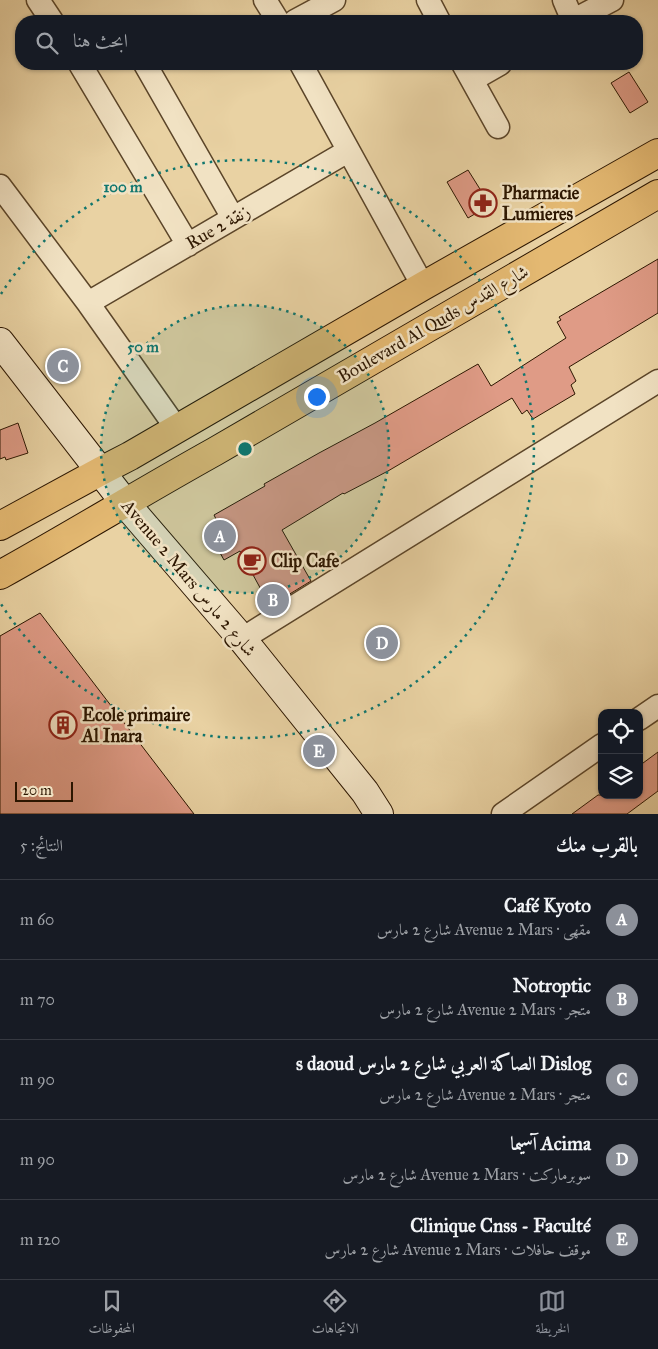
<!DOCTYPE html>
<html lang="ar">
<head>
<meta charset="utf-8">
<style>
	body { margin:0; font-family:"IM FELL Great Primer",Amiri,serif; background:#242831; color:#f1f3f6; direction:rtl }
	.controls { position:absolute; right:15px; bottom:15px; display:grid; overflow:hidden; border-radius:10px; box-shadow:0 1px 4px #0004 }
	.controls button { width:45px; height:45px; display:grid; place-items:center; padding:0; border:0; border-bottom:1px solid #363941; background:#171b24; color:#f1f3f6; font:25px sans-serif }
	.scale { position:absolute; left:15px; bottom:12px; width:58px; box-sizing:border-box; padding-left:5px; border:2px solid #2c1600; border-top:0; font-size:14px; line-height:18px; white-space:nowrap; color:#2c1600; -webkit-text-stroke:4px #f1e2c3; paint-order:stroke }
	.you { position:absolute; left:316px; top:396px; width:18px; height:18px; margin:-12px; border:4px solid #fff; border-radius:50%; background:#1a73e8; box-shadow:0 0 0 8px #1a73e833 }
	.badge { display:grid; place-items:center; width:32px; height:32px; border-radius:50%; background:#8c9099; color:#fff; font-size:16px; font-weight:700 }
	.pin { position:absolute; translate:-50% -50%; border:2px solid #fff; box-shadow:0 1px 5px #0006 }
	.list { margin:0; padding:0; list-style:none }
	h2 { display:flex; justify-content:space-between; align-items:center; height:65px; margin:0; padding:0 20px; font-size:21px }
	h2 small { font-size:16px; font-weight:400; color:#9ea1a6 }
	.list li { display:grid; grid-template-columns:32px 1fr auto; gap:15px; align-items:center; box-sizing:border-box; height:80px; padding:0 20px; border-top:1px solid #363941 }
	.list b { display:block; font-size:19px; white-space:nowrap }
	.list p { margin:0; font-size:16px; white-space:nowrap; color:#9ea1a6 }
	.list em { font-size:16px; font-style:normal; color:#9ea1a6 }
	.icon { flex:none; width:28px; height:28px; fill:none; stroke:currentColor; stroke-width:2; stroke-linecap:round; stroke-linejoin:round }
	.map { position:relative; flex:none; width:658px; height:814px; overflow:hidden; direction:ltr }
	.search { position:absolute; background:#171b24; box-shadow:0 1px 4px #0004; left:15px; right:15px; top:15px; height:55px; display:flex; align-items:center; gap:12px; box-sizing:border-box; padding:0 18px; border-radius:20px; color:#9ea1a6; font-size:19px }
	.sheet { height:465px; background:#171b24 }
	nav { display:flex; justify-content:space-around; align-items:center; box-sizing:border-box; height:70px; border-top:1px solid #363941; background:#171b24; font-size:14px; color:#9ea1a6 }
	nav a { display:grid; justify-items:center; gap:2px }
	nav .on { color:#8c9099 }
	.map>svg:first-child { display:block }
</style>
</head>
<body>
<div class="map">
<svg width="658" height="814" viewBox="0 0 658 814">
	<rect width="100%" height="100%" fill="#e9d2a3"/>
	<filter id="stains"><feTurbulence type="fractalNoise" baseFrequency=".004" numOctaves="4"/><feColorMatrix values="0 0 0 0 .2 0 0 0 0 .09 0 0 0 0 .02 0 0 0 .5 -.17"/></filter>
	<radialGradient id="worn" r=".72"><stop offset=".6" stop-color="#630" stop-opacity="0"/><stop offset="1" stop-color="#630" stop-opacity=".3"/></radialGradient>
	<!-- building -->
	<path fill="#df9b86" stroke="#2c1600" d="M629 72 648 102 630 113 611 83Z
		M468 170 490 205 468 218 447 182Z
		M658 259V313L569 367 576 381 571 385 575 394 533 419 527 410 522 414 512 398 388 471 344 494 343 493 282 530 311 581 270 606 240 551 224 560 207 529 218 523 214 515 265 486 264 484 319 453 375 423 478 364 491 386 566 338 557 322 561 320 559 317Z
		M18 423 28 453 6 460 5 457 0 459V430Z
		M40 613 194 814H0V636Z
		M658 752V791L627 814H572L598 795H639V766Z"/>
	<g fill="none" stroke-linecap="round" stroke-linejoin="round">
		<!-- street casing -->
		<g stroke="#5b4529" stroke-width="25">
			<path id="street" d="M38 0 52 21
				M265 0 278 21
				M428 0 439 21
				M564 0 573 21
				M295 21 334 0
				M572 21 612 0
				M80 64 188 245
				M145 64 233 218
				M301 64 423 286
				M463 64 498 127
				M472 80 500 64
				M0 186 88 303 177 429
				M88 303 348 151
				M242 639 658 381
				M639 719 658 706
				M503 814 602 745"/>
		</g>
		<!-- secondary casing -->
		<g stroke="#2c1600" stroke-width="30">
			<path id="secondary" d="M0 342 125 503 242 639 365 792 379 814"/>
		</g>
		<!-- primary casing -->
		<g stroke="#2c1600" stroke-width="30">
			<path id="primary" d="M0 526 101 471 130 456 423 286 658 153
				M0 575C72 535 142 492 214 452L658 194"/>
		</g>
		<!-- street -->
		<use href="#street" stroke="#f1e2c3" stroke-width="22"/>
		<!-- secondary -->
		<use href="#secondary" stroke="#f1e2c3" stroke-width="28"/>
		<!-- primary -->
		<use href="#primary" stroke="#e4b972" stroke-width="28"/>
	</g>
	<!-- distance rings -->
	<circle cx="245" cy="449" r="144" fill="#0f766e" fill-opacity=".12"/>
	<g fill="none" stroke="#0f766e" stroke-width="2.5" stroke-dasharray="2.5 5">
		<circle cx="245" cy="449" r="144"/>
		<path d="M1 294A289 289 0 1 1 1 604"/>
	</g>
	<!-- icons -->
	<defs>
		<g id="pharmacy-ring" transform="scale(1.4375)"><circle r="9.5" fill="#f1e2c3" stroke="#8f2418" stroke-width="1.5"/><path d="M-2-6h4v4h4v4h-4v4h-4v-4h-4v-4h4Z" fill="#8f2418"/></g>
		<g id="cafe-ring" transform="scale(1.4375)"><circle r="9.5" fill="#f1e2c3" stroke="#8f2418" stroke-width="1.5"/><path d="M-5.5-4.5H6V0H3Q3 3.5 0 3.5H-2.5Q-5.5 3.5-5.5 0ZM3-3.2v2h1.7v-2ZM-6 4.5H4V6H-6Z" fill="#8f2418"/></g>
		<g id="building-ring" transform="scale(1.4375)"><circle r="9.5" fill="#f1e2c3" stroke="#8f2418" stroke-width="1.5"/><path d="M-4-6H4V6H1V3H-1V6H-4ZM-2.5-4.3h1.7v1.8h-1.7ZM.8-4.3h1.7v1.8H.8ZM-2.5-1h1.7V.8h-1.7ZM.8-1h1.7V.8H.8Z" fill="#8f2418"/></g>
	</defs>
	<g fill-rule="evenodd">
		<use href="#pharmacy-ring" x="483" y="203"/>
		<use href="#cafe-ring" x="252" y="561"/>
		<use href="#building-ring" x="63" y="725"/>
	</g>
	<g text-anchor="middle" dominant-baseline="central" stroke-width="5" stroke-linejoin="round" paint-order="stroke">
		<!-- poi labels -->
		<g font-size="18" font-weight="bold" fill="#2c1600" stroke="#f1e2c3" text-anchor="start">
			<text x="502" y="193">Pharmacie<tspan x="502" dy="21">Lumieres</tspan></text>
			<text x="271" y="561">Clip Cafe</text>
			<text x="82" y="715">Ecole primaire<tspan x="82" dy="21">Al Inara</tspan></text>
		</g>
		<!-- street labels -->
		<g font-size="18" fill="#2c1600" stroke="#f1e2c3">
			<text transform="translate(218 227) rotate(-30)">Rue 2 زنقة</text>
			<text transform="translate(433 324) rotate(-30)">Boulevard Al Quds شارع القدس</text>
			<text transform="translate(189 578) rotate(50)">Avenue 2 Mars شارع 2 مارس</text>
		</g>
	</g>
	<circle cx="245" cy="449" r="8" fill="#0f766e" stroke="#f1e2c3" stroke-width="2.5"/>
	<g font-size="15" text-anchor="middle" font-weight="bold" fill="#0f766e" stroke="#f1e2c3" stroke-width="5" stroke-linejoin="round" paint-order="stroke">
		<text x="123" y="192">100 m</text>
		<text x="143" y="352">50 m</text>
	</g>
	<rect width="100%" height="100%" filter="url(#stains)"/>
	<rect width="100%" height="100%" fill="url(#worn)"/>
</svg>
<div class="controls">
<button><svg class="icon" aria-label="locate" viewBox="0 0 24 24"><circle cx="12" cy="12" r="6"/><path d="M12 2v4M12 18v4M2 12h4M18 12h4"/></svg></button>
<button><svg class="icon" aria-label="layers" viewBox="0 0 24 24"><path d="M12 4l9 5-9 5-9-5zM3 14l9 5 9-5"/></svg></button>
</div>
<div class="scale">20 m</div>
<div class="you"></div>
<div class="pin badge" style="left:220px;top:536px">A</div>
<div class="pin badge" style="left:273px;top:600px">B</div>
<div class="pin badge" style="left:63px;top:366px">C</div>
<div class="pin badge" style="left:382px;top:643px">D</div>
<div class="pin badge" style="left:319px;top:751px">E</div>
<div class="search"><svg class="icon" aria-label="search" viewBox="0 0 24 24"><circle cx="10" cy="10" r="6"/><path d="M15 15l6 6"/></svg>ابحث هنا</div>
</div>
<section class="sheet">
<h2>بالقرب منك<small>النتائج: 5</small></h2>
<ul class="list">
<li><span class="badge">A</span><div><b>Café Kyoto</b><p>مقهى · Avenue 2 Mars شارع 2 مارس</p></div><em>60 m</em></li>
<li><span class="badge">B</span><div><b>Notroptic</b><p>متجر · Avenue 2 Mars شارع 2 مارس</p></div><em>70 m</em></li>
<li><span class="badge">C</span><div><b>Dislog الصاكة العربي شارع 2 مارس s daoud</b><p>متجر · Avenue 2 Mars شارع 2 مارس</p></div><em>90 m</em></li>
<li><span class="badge">D</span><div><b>Acima آسيما</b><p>سوبرماركت · Avenue 2 Mars شارع 2 مارس</p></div><em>90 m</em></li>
<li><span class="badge">E</span><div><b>Clinique Cnss - Faculté</b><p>موقف حافلات · Avenue 2 Mars شارع 2 مارس</p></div><em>120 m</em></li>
</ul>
</section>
<nav>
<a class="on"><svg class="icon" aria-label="map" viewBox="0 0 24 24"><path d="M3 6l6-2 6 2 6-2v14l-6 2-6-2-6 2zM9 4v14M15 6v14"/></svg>الخريطة</a>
<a><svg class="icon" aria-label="directions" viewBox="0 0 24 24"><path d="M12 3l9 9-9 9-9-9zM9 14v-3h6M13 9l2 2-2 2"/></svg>الاتجاهات</a>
<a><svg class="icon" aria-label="saved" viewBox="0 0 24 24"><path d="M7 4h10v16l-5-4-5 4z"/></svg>المحفوظات</a>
</nav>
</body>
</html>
